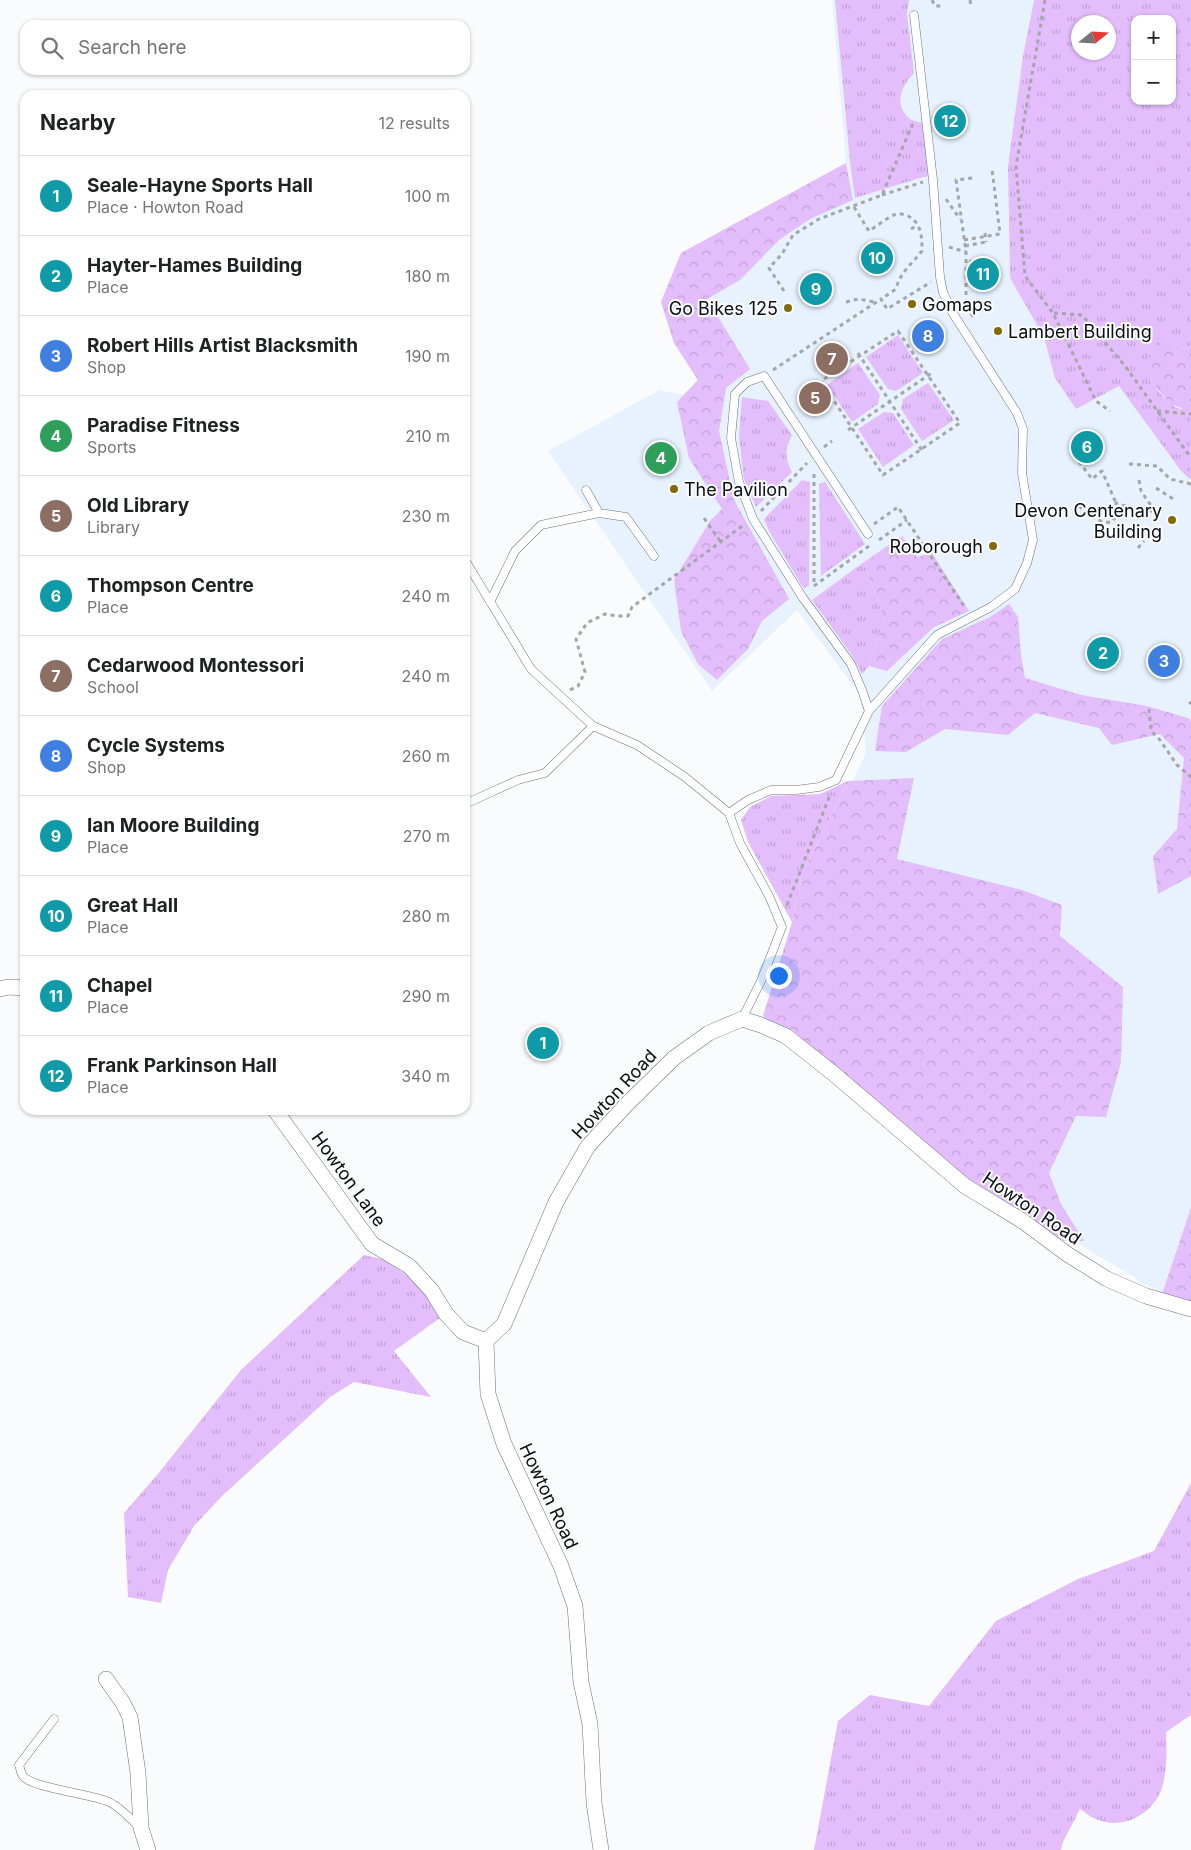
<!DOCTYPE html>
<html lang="en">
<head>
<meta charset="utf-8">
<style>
	body { margin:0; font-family:Inter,sans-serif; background:#f6f6f6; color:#202124 }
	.controls { position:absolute; right:15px; top:15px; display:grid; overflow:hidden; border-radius:10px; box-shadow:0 1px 4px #0004 }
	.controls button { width:45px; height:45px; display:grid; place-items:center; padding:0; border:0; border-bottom:1px solid #e0e0e0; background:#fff; color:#202124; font:25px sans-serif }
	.compass { position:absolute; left:1071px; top:15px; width:45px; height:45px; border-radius:50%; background:#fff; box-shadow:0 1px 4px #0004; rotate:72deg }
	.you { position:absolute; left:778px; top:975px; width:18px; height:18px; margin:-12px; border:4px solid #fff; border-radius:50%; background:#1a73e8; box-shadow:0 0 0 8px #1a73e833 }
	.badge { display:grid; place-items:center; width:32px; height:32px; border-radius:50%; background:#826a03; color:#fff; font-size:16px; font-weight:700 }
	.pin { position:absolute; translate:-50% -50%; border:2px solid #fff; box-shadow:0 1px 5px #0006 }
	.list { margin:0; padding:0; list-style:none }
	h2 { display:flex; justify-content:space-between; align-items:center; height:65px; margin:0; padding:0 20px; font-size:21px }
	h2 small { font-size:16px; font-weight:400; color:#757577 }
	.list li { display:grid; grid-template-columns:32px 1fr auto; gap:15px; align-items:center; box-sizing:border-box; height:80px; padding:0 20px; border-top:1px solid #e0e0e0 }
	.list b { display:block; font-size:19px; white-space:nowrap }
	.list p { margin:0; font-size:16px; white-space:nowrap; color:#757577 }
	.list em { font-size:16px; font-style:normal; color:#757577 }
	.icon { flex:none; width:28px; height:28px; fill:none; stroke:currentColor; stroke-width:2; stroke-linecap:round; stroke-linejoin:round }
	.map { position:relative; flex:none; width:1191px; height:1850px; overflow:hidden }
	.search { position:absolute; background:#fff; box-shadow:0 1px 4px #0004; left:20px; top:20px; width:450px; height:55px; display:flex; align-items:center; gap:12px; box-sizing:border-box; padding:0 18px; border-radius:15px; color:#757577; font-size:19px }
	.panel { position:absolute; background:#fff; box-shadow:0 1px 4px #0004; left:20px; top:90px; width:450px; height:1025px; border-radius:15px }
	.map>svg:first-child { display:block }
</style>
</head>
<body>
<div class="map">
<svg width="1191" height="1850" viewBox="0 0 1191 1850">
	<defs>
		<pattern id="grass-tufts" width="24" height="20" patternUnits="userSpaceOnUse" patternTransform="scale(1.25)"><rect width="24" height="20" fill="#e4bdfc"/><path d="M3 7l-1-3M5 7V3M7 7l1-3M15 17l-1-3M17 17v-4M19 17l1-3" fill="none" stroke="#c2a1d7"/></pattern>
		<pattern id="forest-crowns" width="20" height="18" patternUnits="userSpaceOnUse" patternTransform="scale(1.25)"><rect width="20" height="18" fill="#e4bdfc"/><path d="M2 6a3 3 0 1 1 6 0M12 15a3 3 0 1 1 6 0" fill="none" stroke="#c2a1d7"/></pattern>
	</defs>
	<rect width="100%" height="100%" fill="#fafbfd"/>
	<!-- built -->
	<path fill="#e7f2fe" d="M832 0H1034L1023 56 1008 166 1010 278 1044 337 1055 378 1076 409 1119 386 1181 471 1191 480V1303L1162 1294 971 1179 804 893 866 752 860 695 797 610 712 691 548 451 660 390 683 395 698 380 674 343 661 302 681 253 846 163Z"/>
	<!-- grass -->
	<path fill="url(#grass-tufts)" fill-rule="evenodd" d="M835 0H909L907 13 914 73C902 85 893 104 909 118 912 121 919 122 923 123L929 176 920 178 855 198 850 162Z
		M1034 0H1191V346L1187 349 1170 342 1150 380C1160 392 1173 415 1191 408V480L1181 471 1119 386 1076 409 1055 378 1044 337 1010 278 1008 166 1023 56ZM1135 19H1172V101H1135ZM1078 22H1108V52H1078Z
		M898 335 923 373 896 391 888 389 866 357Z
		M858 363 880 395 878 404 852 422 827 385Z
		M928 383 954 420 922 441 901 409 903 399Z
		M742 397 768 401 792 435C785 451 784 456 792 472L756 507 744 479 739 437Z
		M884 412 893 413 914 445 883 467 858 429Z
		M802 480 810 482 809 585 804 589 769 531 764 519Z
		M825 482 865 544 821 576 819 484Z
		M864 562 884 618 869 666 862 674 851 654 812 600Z
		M848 781 803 872 792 922 748 842 741 820 750 807 771 796 820 794Z
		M364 1255 382 1259 404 1273 424 1290 440 1318 394 1351 431 1397 354 1382 330 1397 221 1497 194 1526 168 1570 161 1603 128 1597 124 1513 157 1475 241 1370Z
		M1191 1483V1715L1166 1732C1167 1748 1167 1778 1160 1793 1148 1817 1121 1830 1096 1819 1090 1817 1085 1812 1080 1809L1063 1842 1061 1850H814L838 1721 870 1695 929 1706 996 1621 1078 1579 1154 1551Z"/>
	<!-- forest -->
	<path fill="url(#forest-crowns)" d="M846 163 853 200 810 219 779 240 740 280 707 299 750 369 726 388 719 431 734 500 789 599 762 621 748 649 717 680 698 664 681 631 674 580 710 521 722 509 689 458 677 402 698 380 674 343 661 302 681 253Z
		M1161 341 1170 342 1187 349 1191 346V408L1186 410 1170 404 1150 380 1148 359Z
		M902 536 917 557 932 553 969 611 934 627 887 671 869 666 884 618 864 562Z
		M1009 604 1018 617 1021 655 1025 678 1081 695 1147 706 1188 718 1191 721V876L1158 894 1153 856 1177 829 1184 758 1160 734 1112 745 1099 728 1035 713 1008 735 945 729 906 752 875 751 882 706 942 639 990 617Z
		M914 778 897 859 1022 890 1062 905 1060 936 1123 987 1121 1062 1106 1117 1076 1116 1049 1173 1061 1204 1084 1241H1064L1028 1217 969 1183 792 1030 766 1019 763 1016 792 922 803 872 848 781Z
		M1191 1208V1303L1162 1294Z"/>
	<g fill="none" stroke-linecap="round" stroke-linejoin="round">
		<!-- service casing -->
		<g stroke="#6b727a" stroke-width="9">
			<path id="service" d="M586 490 599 513
				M868 534 764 376 747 382 735 394 731 438 739 482 753 519 803 598 851 664 862 690 869 711
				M465 560 531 669 593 726 637 745 685 777 729 813
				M490 602 515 551 541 525 599 513 626 517 654 556
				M465 804 518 780 545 773 593 726
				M742 1019 761 981 782 927 769 896 740 843 729 813 748 800 771 790H796L819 787 836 780 869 711 937 635 991 607 1015 589 1027 563 1033 540 1022 473 1023 429 1017 413 952 312 943 292 940 277 933 180 914 15
				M54 1719 19 1765C20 1768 21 1773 23 1776 32 1788 92 1794 109 1802 120 1807 130 1818 139 1827"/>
		</g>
		<!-- minor casing -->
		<g stroke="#6b727a" stroke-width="16">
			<path id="minor" d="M0 989 8 987 25 988
				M275 1110 372 1244 409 1266 432 1291 446 1314 463 1332 486 1341
				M106 1679 123 1703 130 1717 138 1773 141 1828 148 1850
				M601 1850 594 1803 590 1724 581 1682 575 1606 561 1566 504 1444 488 1394 486 1341 504 1324 556 1202 588 1146 627 1104 674 1058 709 1033 742 1019 761 1025 786 1036 834 1074 965 1186 1024 1222 1067 1254 1107 1279 1146 1296 1191 1309"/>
		</g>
		<!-- path -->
		<path stroke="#a5a6a9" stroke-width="3" stroke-dasharray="4 4" stroke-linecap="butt" d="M932 0 935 6H943
			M970 0 971 7
			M1045 0 1016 166 1025 276 1053 313 1096 401 1110 411
			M882 195 923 182
			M946 199 960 219
			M854 207 869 231C877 226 888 217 896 214 900 213 905 215 908 216 922 223 922 238 922 251 912 264 900 272 896 289L881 299
			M911 229 918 225
			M964 240 1000 234 992 169
			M965 246 986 242
			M949 247 966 252
			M967 279 970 274 971 258
			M784 291 769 268 782 254 793 235 819 219 882 195 914 121
			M846 302 858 299 875 302
			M1054 313 1082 315 1125 366 1191 458
			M973 317 966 306V252L956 180 973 178
			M898 331 960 423 883 475 821 381Z
			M858 353 923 452
			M773 370 881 299 887 309 931 282
			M1157 411 1191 414
			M848 430 933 372
			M824 447 832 441
			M1074 455 1092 479 1102 471 1116 503
			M1129 464 1157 466 1170 479 1191 484
			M814 474V586
			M1156 488 1175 500
			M1079 506C1090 514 1098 524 1112 522L1116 516V503L1125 506 1141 515 1150 513 1152 507 1141 491 1139 480
			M761 511 807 463
			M704 518 720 541
			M874 524 898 507 966 609
			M879 540 907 520
			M1138 548 1144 541
			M814 586 869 546
			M570 690 578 686 585 672 576 639 587 623 605 614 617 616H628L632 607 745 524
			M1189 702 1191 704
			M1149 709 1151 731 1160 740 1177 765 1191 777
			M787 905 830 795"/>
		<!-- service -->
		<use href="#service" stroke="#fff" stroke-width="8"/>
		<!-- minor -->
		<use href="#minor" stroke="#fff" stroke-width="15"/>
		<!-- path-bridge -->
		<path stroke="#a5a6a9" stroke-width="3" stroke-dasharray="4 4" stroke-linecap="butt" d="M985 233 986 242"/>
	</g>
	<!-- markers -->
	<g fill="#826a03" stroke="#fafbfd" stroke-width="2">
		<circle cx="912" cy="304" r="5"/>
		<circle cx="788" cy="308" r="5"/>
		<circle cx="998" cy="331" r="5"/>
		<circle cx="674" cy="489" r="5"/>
		<circle cx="1172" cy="520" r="5"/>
		<circle cx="993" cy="546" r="5"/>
	</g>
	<g text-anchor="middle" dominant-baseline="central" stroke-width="4" stroke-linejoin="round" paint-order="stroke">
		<!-- poi labels -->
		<g font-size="18" fill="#0b0e11" stroke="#fafbfd" text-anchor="start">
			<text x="922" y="304">Gomaps</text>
			<text x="778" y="308" text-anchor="end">Go Bikes 125</text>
			<text x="1008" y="331">Lambert Building</text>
			<text x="684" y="489">The Pavilion</text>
			<text x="1162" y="510" text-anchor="end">Devon Centenary<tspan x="1162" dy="21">Building</tspan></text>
			<text x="983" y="546" text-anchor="end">Roborough</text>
		</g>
		<!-- street labels -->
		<g font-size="18" fill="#0b0e11" stroke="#fafbfd">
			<text transform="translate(614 1094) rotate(-47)">Howton Road</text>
			<text transform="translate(349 1179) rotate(54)">Howton Lane</text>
			<text transform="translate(1032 1208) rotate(34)">Howton Road</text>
			<text transform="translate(549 1496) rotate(65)">Howton Road</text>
		</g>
	</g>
</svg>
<div class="controls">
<button>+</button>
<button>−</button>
</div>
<svg class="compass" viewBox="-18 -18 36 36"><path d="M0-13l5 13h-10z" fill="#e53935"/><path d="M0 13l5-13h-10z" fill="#757577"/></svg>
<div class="you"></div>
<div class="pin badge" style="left:543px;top:1043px;background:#0f9aa8">1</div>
<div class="pin badge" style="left:1103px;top:653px;background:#0f9aa8">2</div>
<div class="pin badge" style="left:1164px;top:661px;background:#3f7fe0">3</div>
<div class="pin badge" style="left:661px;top:458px;background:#2e9e5b">4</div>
<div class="pin badge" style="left:815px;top:398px;background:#8d6e63">5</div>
<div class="pin badge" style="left:1087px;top:447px;background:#0f9aa8">6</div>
<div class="pin badge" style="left:832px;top:359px;background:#8d6e63">7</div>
<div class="pin badge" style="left:928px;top:336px;background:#3f7fe0">8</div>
<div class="pin badge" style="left:816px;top:289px;background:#0f9aa8">9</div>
<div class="pin badge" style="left:877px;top:258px;background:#0f9aa8">10</div>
<div class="pin badge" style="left:983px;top:274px;background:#0f9aa8">11</div>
<div class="pin badge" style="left:950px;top:121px;background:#0f9aa8">12</div>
<div class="search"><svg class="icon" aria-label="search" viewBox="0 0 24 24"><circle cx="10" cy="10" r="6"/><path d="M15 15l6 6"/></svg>Search here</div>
<section class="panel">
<h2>Nearby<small>12 results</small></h2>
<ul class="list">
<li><span class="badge" style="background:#0f9aa8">1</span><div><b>Seale-Hayne Sports Hall</b><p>Place · Howton Road</p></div><em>100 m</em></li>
<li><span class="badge" style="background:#0f9aa8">2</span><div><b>Hayter-Hames Building</b><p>Place</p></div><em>180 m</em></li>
<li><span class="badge" style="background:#3f7fe0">3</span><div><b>Robert Hills Artist Blacksmith</b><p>Shop</p></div><em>190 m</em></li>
<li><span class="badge" style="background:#2e9e5b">4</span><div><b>Paradise Fitness</b><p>Sports</p></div><em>210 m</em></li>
<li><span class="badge" style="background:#8d6e63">5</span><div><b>Old Library</b><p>Library</p></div><em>230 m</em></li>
<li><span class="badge" style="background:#0f9aa8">6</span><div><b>Thompson Centre</b><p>Place</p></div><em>240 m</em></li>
<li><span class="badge" style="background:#8d6e63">7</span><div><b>Cedarwood Montessori</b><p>School</p></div><em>240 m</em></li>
<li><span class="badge" style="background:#3f7fe0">8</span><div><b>Cycle Systems</b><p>Shop</p></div><em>260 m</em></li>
<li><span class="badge" style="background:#0f9aa8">9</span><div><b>Ian Moore Building</b><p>Place</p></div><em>270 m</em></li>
<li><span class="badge" style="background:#0f9aa8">10</span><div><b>Great Hall</b><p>Place</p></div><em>280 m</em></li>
<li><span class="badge" style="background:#0f9aa8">11</span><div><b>Chapel</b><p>Place</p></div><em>290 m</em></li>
<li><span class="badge" style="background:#0f9aa8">12</span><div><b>Frank Parkinson Hall</b><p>Place</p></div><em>340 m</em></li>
</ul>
</section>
</div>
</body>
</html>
